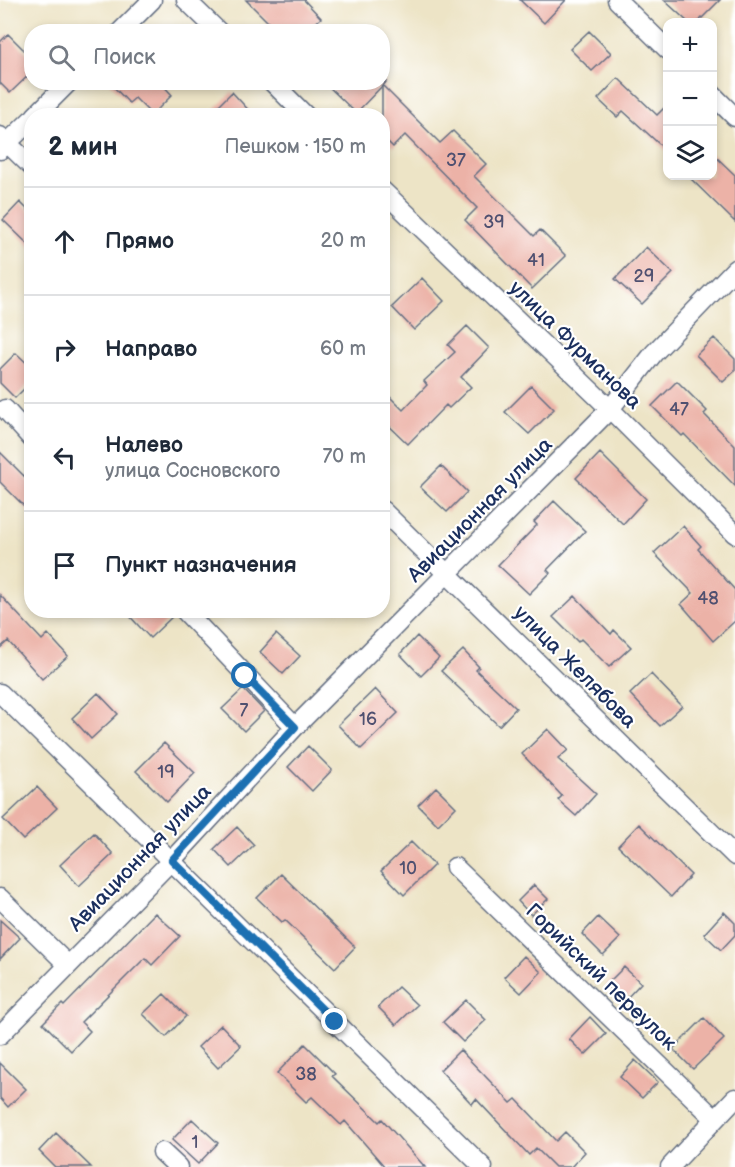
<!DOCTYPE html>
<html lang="ru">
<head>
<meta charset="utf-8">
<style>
	body { margin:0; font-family:"Balsamiq Sans",sans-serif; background:#f2f2f3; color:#1f2937 }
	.controls { position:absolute; right:18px; top:18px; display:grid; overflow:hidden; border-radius:12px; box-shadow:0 3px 9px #0003 }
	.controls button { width:54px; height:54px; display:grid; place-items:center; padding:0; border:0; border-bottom:2px solid #e0e1e3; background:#fff; color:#1f2937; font:30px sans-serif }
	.stop { position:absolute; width:18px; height:18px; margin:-14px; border:4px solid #1f6fb2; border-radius:50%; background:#fff }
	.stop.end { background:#1f6fb2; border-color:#fff; box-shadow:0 2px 6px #0008 }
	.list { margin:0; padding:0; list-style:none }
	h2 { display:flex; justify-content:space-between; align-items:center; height:78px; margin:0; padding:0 24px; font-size:26px }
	h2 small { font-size:20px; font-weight:400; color:#747a83 }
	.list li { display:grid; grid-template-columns:39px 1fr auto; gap:18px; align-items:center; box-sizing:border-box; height:108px; padding:0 24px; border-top:2px solid #e0e1e3 }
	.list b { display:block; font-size:22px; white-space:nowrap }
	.list p { margin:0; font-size:20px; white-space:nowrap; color:#747a83 }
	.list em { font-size:20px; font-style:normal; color:#747a83 }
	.icon { flex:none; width:33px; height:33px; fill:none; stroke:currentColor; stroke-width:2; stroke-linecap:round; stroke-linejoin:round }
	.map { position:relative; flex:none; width:735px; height:1167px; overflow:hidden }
	.search { position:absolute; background:#fff; box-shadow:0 3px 9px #0003; left:24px; top:24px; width:366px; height:66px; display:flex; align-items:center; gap:15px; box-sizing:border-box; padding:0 21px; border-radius:24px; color:#747a83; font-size:22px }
	.panel { position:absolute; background:#fff; box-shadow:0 3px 9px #0003; left:24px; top:108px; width:366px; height:510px; border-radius:24px }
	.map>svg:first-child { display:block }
</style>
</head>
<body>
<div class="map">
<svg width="735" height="1167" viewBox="0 0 735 1167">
	<rect width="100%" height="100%" fill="#fff"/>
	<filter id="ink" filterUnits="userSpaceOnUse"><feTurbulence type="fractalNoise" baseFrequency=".0167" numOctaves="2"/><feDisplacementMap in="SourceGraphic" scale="12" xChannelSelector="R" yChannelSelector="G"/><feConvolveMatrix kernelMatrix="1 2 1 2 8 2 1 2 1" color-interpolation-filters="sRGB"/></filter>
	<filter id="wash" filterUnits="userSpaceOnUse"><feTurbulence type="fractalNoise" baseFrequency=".008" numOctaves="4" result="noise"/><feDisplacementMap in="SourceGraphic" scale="24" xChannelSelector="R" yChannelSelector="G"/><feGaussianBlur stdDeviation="1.35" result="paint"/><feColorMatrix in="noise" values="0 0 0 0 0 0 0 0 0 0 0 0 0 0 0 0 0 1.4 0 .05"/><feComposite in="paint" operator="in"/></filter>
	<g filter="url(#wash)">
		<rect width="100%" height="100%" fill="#ede4c6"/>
		<g id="blocks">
			<!-- building -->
			<path fill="#ecb2a7" d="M246 0H304L321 18 306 32H260L269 23Z
				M520 0H566L544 23Z
				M664 0H720L698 22H688Z
				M589 31 611 53 592 71 570 49Z
				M8 34 32 58V72L10 93 0 83V42Z
				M618 78 657 115 668 104V152L623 111 617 117 598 99Z
				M109 82H160L172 95 152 115 135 98 129 103Z
				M324 82H386L383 86 440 143 453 131 486 164 474 176 534 236 540 230 566 256 532 289 465 220 477 208 405 135 393 147 382 136V86L356 113Z
				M232 92 254 116H208Z
				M712 153 735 175V222L688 176H712Z
				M20 202 32 214V248L3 220Z
				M646 247 673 273 642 304 615 279Z
				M422 278 444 301 414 330 392 307Z
				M467 326 489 348 461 377 471 387 449 408 446 405 408 444 382 419V389L403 410 427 385 424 381 455 352 448 345Z
				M714 338 735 359V371L723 382 696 355Z
				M16 353 32 368V381L15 398 0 383V369Z
				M677 381 707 411 704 414 735 446V486L684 434 682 436 652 406Z
				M531 386 554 409 529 434 505 412Z
				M0 452 32 484V514L0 482Z
				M600 453 646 499 623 524 576 478Z
				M441 466 467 492 447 512 420 487Z
				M554 501 585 531 547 570 550 573 529 594 498 565 537 525 534 522Z
				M683 526 701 546 698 549 735 590V621L713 641 681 604 693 593 654 553Z
				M0 595 42 640 48 634 68 656 42 679 8 641 0 648Z
				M575 596 611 634 614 630 631 647 609 667 581 639 578 642 553 617Z
				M124 610H173L174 615 150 638Z
				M276 634 300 656 283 674 260 652Z
				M417 636 439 658 421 676 400 654Z
				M463 650 479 667 476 670 516 708 499 726 441 671Z
				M651 674 682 706 660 726 630 694Z
				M243 689 264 711 244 731 222 709Z
				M375 689 398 713 361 749 338 725Z
				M98 693 118 714 91 739 72 718Z
				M548 729 568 750 558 759 596 794 576 816 558 800 562 796 522 754Z
				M164 743 195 773 167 802 136 771Z
				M308 746 332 770 312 791 288 767Z
				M37 787 57 808 23 840 3 819Z
				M436 787 456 807 438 825 418 805Z
				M639 824 691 875 671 897 618 846Z
				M237 827 254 845 231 867 214 849Z
				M94 833 113 854 79 886 60 865Z
				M411 842 434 865 404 895 381 871Z
				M281 874 355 947 335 968 285 920 282 922 257 898Z
				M534 885 548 899 531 915 518 901Z
				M724 912 735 923V935L721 950 704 934Z
				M155 913 180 936 152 965 145 958 81 1022 90 1031 71 1051 43 1023 62 1004 64 1006Z
				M598 917 620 938 603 955 582 934Z
				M0 920 20 938 0 959Z
				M524 956 541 972 521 993 504 977Z
				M624 967 641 983 624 1001 606 985Z
				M398 987 417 1005 396 1025 378 1007Z
				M164 994 186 1016 166 1037 143 1014Z
				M466 1000 486 1020 463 1042 443 1022Z
				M590 1017 606 1034 585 1055 569 1039Z
				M704 1018 724 1039 693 1069 673 1049Z
				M221 1025 241 1046 218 1068 198 1047Z
				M305 1044 335 1074 332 1076 379 1122 382 1119 425 1167H385L345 1121 341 1125 312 1097 306 1102 277 1073Z
				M460 1050 511 1103 516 1099 556 1141 565 1132 585 1152 571 1167H555L536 1148 529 1155 476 1099 472 1104 440 1070Z
				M635 1060 658 1082 642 1098 620 1077Z
				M0 1063 26 1089 8 1107 0 1098Z
				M192 1119 218 1143 198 1164 172 1140Z
				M56 1133 91 1167H55L39 1151Z"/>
		</g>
	</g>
	<g filter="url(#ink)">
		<use href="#blocks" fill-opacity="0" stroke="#646e82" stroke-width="1.5"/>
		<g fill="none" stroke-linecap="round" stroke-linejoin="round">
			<!-- minor casing -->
			<g stroke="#646e82" stroke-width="21">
				<path id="minor" d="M186 0 219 32
					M617 0 668 50
					M120 32 152 0
					M272 82 306 116
					M712 94 735 117
					M35 116 69 82
					M0 136 32 167
					M0 150 32 119
					M382 190 610 409 735 534
					M5 409 32 439
					M382 510 735 856
					M184 610 295 727
					M0 693 483 1167
					M455 867 715 1119
					M0 898 68 965
					M0 1035 172 860 295 727 610 409 654 353 735 269
					M162 1152 178 1167
					M670 1167 735 1098"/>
			</g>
			<!-- minor -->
			<use href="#minor" stroke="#fff" stroke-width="18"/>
		</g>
	</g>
	<g fill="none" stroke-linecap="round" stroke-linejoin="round" filter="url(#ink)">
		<!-- route -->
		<path stroke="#1f6fb2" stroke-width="8" d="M245 676 295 727 172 860 335 1022"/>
	</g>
	<g text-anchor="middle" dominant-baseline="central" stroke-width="4.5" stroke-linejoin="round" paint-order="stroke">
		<!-- number labels -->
		<g font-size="18" fill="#4f5070">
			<text x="456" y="160">37</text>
			<text x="494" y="222">39</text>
			<text x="536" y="260">41</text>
			<text x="644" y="276">29</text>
			<text x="679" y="409">47</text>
			<text x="708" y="598">48</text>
			<text x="244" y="710">7</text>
			<text x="368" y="719">16</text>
			<text x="166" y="772">19</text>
			<text x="408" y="868">10</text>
			<text x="306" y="1074">38</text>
			<text x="195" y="1142">1</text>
		</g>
		<!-- street labels -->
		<g font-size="21" fill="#1b2f5e" stroke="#fff">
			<text transform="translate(575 345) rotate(44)">улица Фурманова</text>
			<text transform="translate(480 510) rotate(-45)">Авиационная улица</text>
			<text transform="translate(575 667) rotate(45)">улица Желябова</text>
			<text transform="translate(140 858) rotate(-46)">Авиационная улица</text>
			<text transform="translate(601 977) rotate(44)">Горийский переулок</text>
		</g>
	</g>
</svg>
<div class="controls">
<button>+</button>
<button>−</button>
<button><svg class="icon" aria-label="layers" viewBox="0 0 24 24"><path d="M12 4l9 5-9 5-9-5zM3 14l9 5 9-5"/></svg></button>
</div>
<div class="stop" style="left:245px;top:676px"></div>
<div class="stop end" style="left:335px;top:1022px"></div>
<div class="search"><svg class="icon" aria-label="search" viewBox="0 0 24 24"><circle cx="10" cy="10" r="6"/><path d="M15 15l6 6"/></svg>Поиск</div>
<section class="panel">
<h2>2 мин<small>Пешком · 150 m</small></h2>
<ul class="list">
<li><svg class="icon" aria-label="ahead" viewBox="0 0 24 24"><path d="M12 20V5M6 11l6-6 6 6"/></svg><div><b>Прямо</b></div><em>20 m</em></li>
<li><svg class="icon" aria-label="right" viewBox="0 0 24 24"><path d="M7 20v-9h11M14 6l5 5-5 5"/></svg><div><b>Направо</b></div><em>60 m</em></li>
<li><svg class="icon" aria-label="left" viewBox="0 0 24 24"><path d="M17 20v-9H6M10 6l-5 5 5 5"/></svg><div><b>Налево</b><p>улица Сосновского</p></div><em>70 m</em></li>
<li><svg class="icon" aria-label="arrive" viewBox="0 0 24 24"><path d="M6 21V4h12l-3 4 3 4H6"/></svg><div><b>Пункт назначения</b></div></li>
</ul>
</section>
</div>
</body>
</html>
